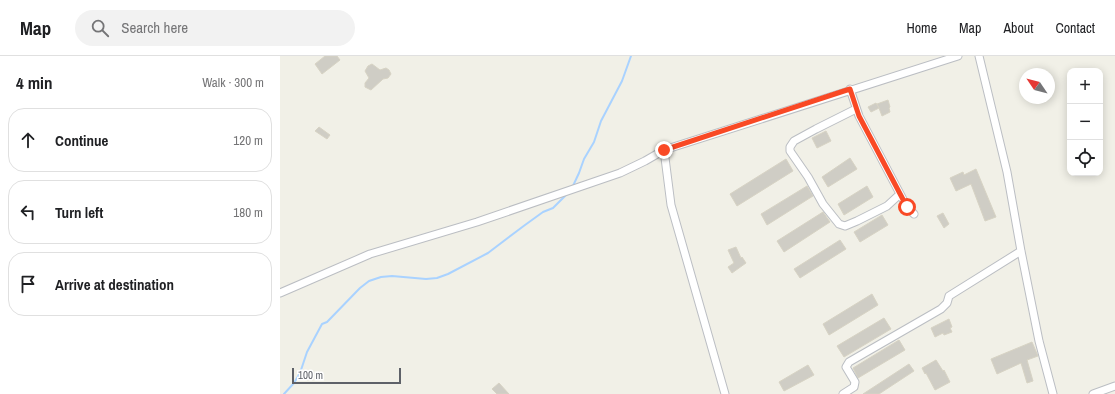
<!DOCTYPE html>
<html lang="en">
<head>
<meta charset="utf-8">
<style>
	body { margin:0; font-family:"Archivo Narrow",sans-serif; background:#f2f2f2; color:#202124 }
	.controls { position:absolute; right:12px; top:12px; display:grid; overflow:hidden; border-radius:8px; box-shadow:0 2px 10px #0003 }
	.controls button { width:36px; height:36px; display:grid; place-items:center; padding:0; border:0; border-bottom:1px solid #e0e0e0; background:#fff; color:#202124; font:20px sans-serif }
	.compass { position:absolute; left:739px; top:12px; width:36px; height:36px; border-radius:50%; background:#fff; box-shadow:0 2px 10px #0003; rotate:305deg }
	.scale { position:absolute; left:12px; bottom:10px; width:109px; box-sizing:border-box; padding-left:4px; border:2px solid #5e6168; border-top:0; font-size:11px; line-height:14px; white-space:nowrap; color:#5e6168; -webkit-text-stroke:3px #fff; paint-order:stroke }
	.stop { position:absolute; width:12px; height:12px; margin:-9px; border:3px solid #f94925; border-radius:50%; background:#fff }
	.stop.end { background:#f94925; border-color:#fff; box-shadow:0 1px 4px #0008 }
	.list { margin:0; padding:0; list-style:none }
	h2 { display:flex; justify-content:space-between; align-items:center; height:52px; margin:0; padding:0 16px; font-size:17px }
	h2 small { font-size:13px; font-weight:400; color:#757577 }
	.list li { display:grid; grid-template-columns:26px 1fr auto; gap:12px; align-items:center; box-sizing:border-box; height:64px; margin:0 8px 8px; padding:0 8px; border:1px solid #e0e0e0; border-radius:16px }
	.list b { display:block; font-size:15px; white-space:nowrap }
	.list em { font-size:13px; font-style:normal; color:#757577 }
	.icon { flex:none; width:22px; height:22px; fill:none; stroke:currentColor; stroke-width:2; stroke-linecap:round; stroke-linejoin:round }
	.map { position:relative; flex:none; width:835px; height:338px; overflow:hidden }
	header { display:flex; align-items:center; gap:24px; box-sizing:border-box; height:56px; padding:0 20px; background:#fff; border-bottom:1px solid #e0e0e0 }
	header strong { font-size:19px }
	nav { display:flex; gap:22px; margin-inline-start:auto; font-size:14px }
	.search { width:280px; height:36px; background:#f2f2f2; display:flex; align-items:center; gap:10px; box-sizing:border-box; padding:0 14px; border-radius:22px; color:#757577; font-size:15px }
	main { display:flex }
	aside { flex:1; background:#fff }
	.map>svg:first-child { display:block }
</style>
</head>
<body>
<header>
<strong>Map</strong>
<div class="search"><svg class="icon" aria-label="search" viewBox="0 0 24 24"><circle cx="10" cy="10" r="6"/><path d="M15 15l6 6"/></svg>Search here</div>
<nav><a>Home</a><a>Map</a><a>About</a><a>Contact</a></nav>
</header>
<main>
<aside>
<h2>4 min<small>Walk · 300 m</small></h2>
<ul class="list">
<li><svg class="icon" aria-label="ahead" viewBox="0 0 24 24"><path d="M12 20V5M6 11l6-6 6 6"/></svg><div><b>Continue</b></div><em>120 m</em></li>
<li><svg class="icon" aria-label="left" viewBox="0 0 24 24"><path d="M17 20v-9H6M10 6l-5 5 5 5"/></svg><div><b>Turn left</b></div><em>180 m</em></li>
<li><svg class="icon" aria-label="arrive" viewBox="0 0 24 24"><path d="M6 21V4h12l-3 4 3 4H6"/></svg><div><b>Arrive at destination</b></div></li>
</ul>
</aside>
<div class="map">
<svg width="835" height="338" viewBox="0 0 835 338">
	<rect width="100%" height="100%" fill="#f1f0e7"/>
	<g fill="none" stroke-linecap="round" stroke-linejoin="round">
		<!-- stream -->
		<path stroke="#a9d2ff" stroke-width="2" d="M292 132 299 117 304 103 314 86 321 65 342 25 351 0
			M4 338 14 327 20 317 27 296 42 268 47 266 80 232 89 225 101 221 112 220 146 223 157 222 168 218 208 197 245 169 263 156 273 152 288 137"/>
	</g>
	<!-- building -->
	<path fill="#cfcdc5" stroke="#d7d3c4" d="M45 0H57L60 4 42 18 35 8Z
		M92 8 100 14 106 12 109 14 111 18 108 22 103 23 91 34 85 31V27L89 22 85 15 88 10Z
		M608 44 610 51 609 52 610 56 602 60 599 52 591 56 588 51 596 47 599 52 597 48Z
		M39 71 50 79 47 83 35 75Z
		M546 75 551 85 537 92 532 82Z
		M570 102 577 113 548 131 542 121Z
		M506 103 513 115 457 150 450 138Z
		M696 113 716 161 705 165 691 128 676 135 670 122 683 116 684 119Z
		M527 130 533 140 487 169 481 158Z
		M587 130 593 141 564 159 558 148Z
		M543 156 550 166 504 196 497 185Z
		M663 157 669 168 664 172 657 160Z
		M602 159 608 169 580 186 574 176Z
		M560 184 566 193 520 222 514 213Z
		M456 191 461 202 462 201 466 207 452 217 448 211 454 207 448 194Z
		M592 238 598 249 549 279 543 268Z
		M604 262 611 273 564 301 557 290Z
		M669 263 672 271 670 272 672 276 664 279 663 277 655 281 651 272Z
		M619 284 625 294 578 322 573 312Z
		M752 286 758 300 747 304 753 325 747 327 741 307 717 318 711 303Z
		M656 304 663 315 664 314 670 326 655 334 646 317 645 318 642 312Z
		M629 308 634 315 599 338H583Z
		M528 309 534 319 504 335 499 326Z
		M219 327 229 338H217L212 333Z"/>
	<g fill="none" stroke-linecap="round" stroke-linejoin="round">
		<!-- minor casing -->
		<g stroke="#bbbec3" stroke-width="9">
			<path id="minor" d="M699 0 727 116 741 195 759 285 773 338
				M570 33 579 60 627 151 634 158
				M576 53 536 73 514 85 510 91V95L528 121 543 148 559 168 565 170 577 165 607 150 620 138
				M384 94 391 149 445 338
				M0 237 90 198 197 166 340 117 365 105 384 94 678 0
				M563 338 574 331 575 326 566 311 569 306 661 253 667 247 669 240 741 195
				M813 338 835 330"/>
		</g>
		<!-- minor -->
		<use href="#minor" stroke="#fff" stroke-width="7"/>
	</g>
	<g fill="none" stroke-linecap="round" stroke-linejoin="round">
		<!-- route -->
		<path stroke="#f94925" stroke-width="5" d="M384 94 570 33 579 60 627 151"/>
	</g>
</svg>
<div class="controls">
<button>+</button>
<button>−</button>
<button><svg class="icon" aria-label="locate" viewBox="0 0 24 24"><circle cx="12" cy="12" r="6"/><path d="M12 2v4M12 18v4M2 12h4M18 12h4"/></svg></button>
</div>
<svg class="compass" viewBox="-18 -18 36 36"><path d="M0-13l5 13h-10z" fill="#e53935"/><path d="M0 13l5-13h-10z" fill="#757577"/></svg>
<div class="scale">100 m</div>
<div class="stop" style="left:627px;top:151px"></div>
<div class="stop end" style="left:384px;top:94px"></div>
</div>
</main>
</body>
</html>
